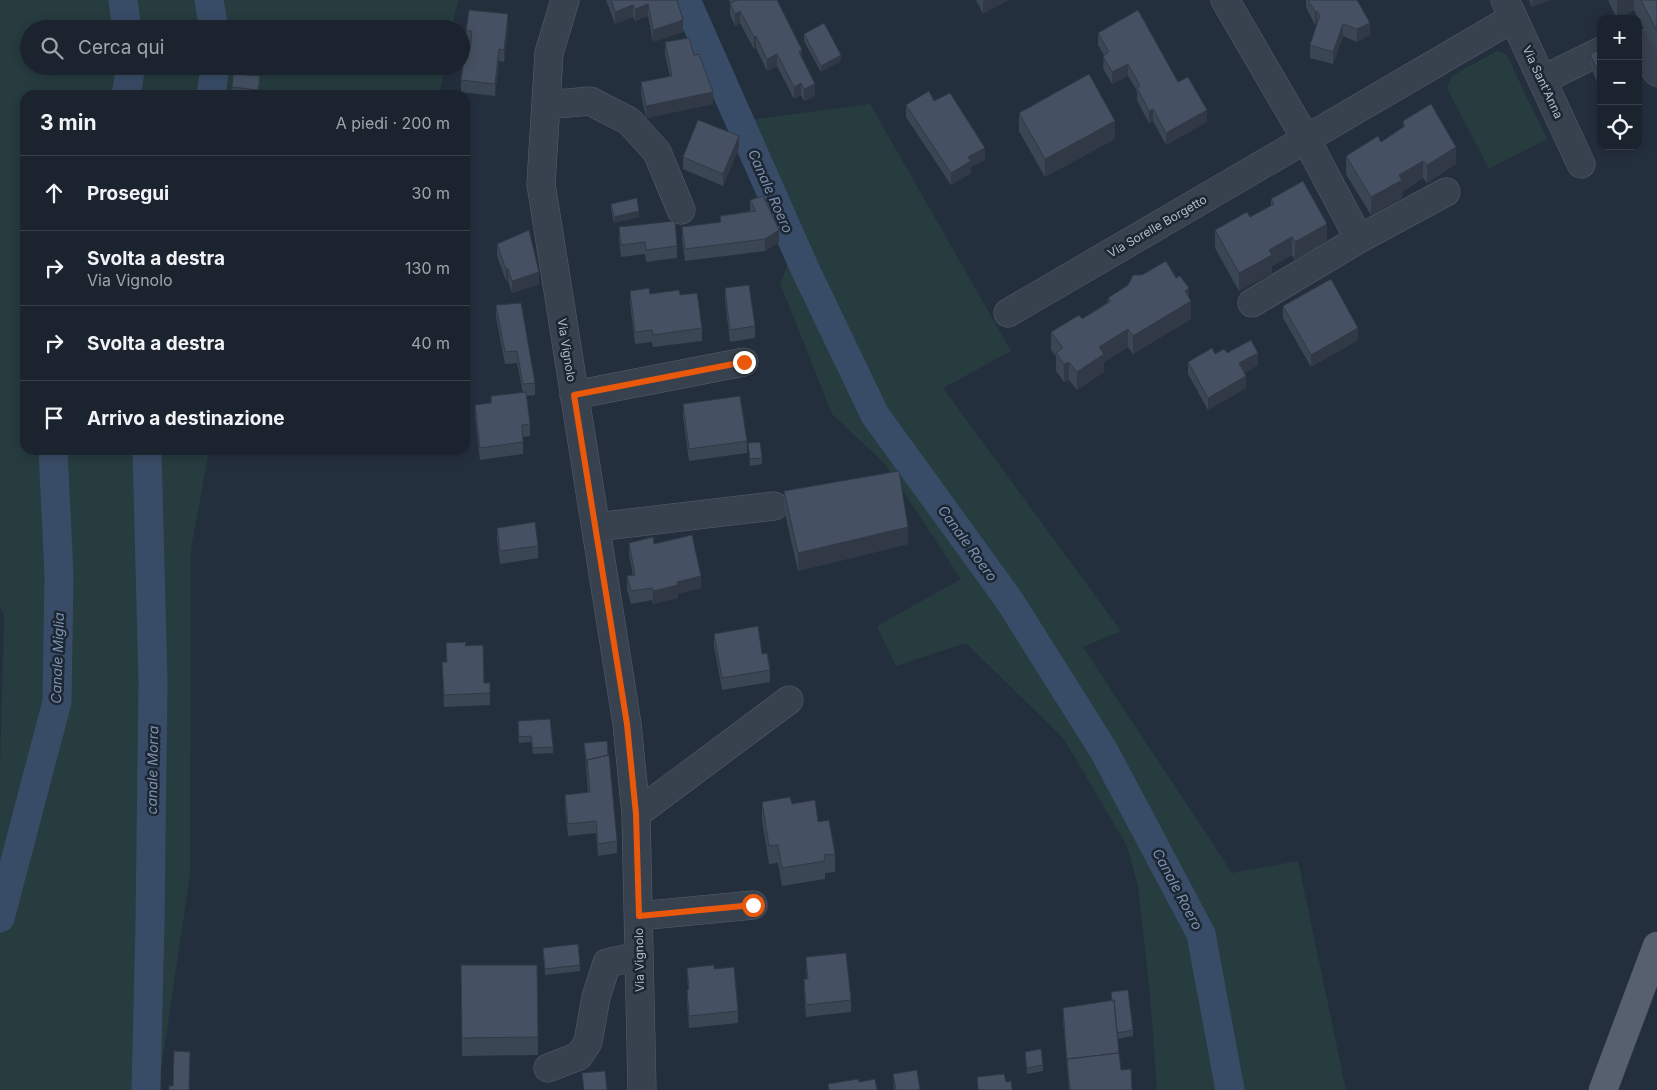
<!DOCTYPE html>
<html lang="it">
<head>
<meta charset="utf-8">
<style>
	body { margin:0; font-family:Inter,sans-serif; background:#282f3a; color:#f1f3f6 }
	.controls { position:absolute; right:15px; top:15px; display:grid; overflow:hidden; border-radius:10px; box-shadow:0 2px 12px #0003 }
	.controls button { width:45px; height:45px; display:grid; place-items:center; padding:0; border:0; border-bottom:1px solid #39404a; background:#1b232e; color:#f1f3f6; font:25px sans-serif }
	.stop { position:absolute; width:15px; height:15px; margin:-11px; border:4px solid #ea580c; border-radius:50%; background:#fff }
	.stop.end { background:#ea580c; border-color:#fff; box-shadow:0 1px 5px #0008 }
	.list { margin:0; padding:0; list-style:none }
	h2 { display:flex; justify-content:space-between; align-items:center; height:65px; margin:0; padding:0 20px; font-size:21px }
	h2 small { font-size:16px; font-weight:400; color:#a0a4aa }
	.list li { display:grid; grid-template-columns:32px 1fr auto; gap:15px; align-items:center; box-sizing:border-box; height:75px; padding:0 20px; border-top:1px solid #39404a }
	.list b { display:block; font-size:19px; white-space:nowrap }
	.list p { margin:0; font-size:16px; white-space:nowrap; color:#a0a4aa }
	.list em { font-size:16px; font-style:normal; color:#a0a4aa }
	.icon { flex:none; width:28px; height:28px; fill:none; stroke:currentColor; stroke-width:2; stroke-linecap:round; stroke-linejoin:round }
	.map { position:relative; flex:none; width:1657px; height:1090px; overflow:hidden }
	.search { position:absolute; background:#1b232e; box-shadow:0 2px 12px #0003; left:20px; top:20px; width:450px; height:55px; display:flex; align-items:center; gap:12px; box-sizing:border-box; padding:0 18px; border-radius:28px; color:#a0a4aa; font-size:19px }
	.panel { position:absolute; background:#1b232e; box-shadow:0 2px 12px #0003; left:20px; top:90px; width:450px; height:365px; border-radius:15px }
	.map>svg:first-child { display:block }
</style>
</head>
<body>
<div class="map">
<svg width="1657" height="1090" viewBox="0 0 1657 1090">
	<rect width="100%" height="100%" fill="#242f3e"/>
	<!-- green -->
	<path fill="#263c3f" d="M0 0H458L452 29H29V66H445L439 95H25V450H209L191 549 190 875 158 1090H0V771L4 615 0 607Z
		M1497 51 1506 54 1547 139 1489 169 1447 88 1452 76Z
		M870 104 1011 351 943 388 1121 631 1083 647 1232 873 1298 861 1346 1090H1157L1150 994 1138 886 1127 846 1064 739 966 643 896 666 877 626 961 579 885 464 832 414 780 283 801 234 741 121Z"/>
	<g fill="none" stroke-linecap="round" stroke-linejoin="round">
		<!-- canal -->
		<path stroke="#394c67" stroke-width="29" d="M123 0 127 29
			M209 0 214 29
			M686 0 805 269 875 415 1009 600 1104 751 1201 934 1230 1090
			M126 95 131 66
			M211 95 215 66
			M0 918 57 702 59 575 53 450
			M146 1090 150 923 153 682 147 450"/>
		<!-- minor casing -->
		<g stroke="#565f6c" stroke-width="29">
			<path id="minor" d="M565 0 549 53 541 184 627 724 636 814 642 1090
				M1225 0 1306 139 1359 239
				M1505 0 1581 164
				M1638 43 1657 72
				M1542 80 1601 51
				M546 105 590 101 629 121 657 152 681 210
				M1252 303 1359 239 1446 192
				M1008 313 1513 18
				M574 395 744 362
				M596 527 774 506
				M636 814 789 700
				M639 916 753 905
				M548 1068 579 1056 588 1042 596 997 607 963 639 956"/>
		</g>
		<!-- major casing -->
		<g stroke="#414a57" stroke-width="29">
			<path id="major" d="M1603 1090 1657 946"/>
		</g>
		<!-- minor -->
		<use href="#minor" stroke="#38414e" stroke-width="28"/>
		<!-- major -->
		<use href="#major" stroke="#56606e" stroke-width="28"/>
	</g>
	<!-- wall -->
	<path fill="#3b4654" d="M606 0H677L683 32 653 42 648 16 635 21 633 17 615 24Z
		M729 0H777L802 58 815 96 804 101 801 95 794 99 777 66 767 71 756 48 754 49 740 23 735 26 730 15V3Z
		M976 0H1008L983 14Z
		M1306 0H1357L1370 35 1357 42 1343 36 1333 64 1310 58V45L1317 24 1315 25 1306 7Z
		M1529 0H1550L1532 7Z
		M1608 0H1657V55L1634 10 1617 19Z
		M508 26 504 62 499 61 495 96 461 92V80L470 50V43H466V31Z
		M1098 33 1207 122 1166 145 1153 121 1149 123 1144 114 1137 100V91L1128 76 1112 84 1103 68 1104 55 1098 45Z
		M804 34 841 61 821 72 804 41Z
		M665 42 694 55 713 104 646 118 641 94V82L670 76 665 55Z
		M1601 49V91L1590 66V54Z
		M260 82 258 95 232 94V87Z
		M934 101 985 160 971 167V173L951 185 906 117V105Z
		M1019 113 1115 139 1045 177 1019 131Z
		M1403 121 1456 164 1427 183 1423 178 1402 192V198L1371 215 1346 174V156L1381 142 1403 127Z
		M739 148 723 186 683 169V157Z
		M1271 199 1327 241 1295 260 1292 255 1272 266V273L1239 291 1215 248V230L1250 217 1271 206Z
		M750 200 779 242 765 251 685 261 682 240V227L720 222V216L750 211Z
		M611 204 639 217 614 223 611 210Z
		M619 227 677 246V258L646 262 645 254 621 257 619 240Z
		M497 244 539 284 512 293 508 281H506L497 256Z
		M1176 278 1189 297 1191 319 1133 354 1128 347 1104 362V372L1077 390 1069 380 1064 382 1056 371V356L1051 350V332L1082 319 1108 302V298Z
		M725 288 755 326V338L730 342 725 300Z
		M630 291 650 294 680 295 702 328V341L653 347 652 342 635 344 630 303Z
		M496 305 535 383V395L526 396 530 424V436L523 437V454L480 460 475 417V405L491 403 523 393 517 363 505 364 496 317Z
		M1283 306 1358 340 1311 367 1283 318Z
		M1227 353 1258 365 1244 373 1246 388 1208 410 1188 374V362L1215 354Z
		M683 404 747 441V453L689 461 683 416Z
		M748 443 762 458V464L750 466Z
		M784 491 908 544 798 571 784 509Z
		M497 528 538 546V558L500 564 497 540Z
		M629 543 654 544 701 588 678 594V598L653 604 652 600 631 604 627 589V576L633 575 629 555Z
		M714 634 762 654 770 670V682L722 690 714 646Z
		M446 643 466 646 484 683H490V705L444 707 442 662H447Z
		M518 721 553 747V753L533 754 531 742 519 743Z
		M584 743 617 841V853L598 856 596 833 568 836 565 807V795L588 792Z
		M762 802 792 804 818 822 835 854V872L825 873V879L782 886 778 863 769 864 762 820Z
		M543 948 580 965V971L545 975Z
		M806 957 851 1000V1012L806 1017 804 991V979H807L806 969Z
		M461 965H537L538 1055 462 1056Z
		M687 968 738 1011V1023L689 1028 687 1002V990L688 989Z
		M1111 992 1133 1030V1036L1117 1039 1121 1070 1132 1090H1069L1063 1020V1008L1112 1001Z
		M1025 1052 1043 1065V1071L1027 1074 1025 1058Z
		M893 1074 920 1090H894Z"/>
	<!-- shaded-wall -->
	<path fill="#303945" d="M986 0H1008L983 14V2Z
		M1532 0H1550L1532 7Z
		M1617 0H1634V10L1617 19Z
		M648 4V16L635 21V9Z
		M633 5V17L615 24V12Z
		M740 11V23L735 26V14Z
		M1317 11V24L1315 25V12Z
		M508 14V26L504 62V50Z
		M683 20V32L653 42V30Z
		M1370 23V35L1357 42V29Z
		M1343 24V36L1333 64V52Z
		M756 36V48L754 49V37Z
		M499 49V61L495 96V84Z
		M802 50V63L799 52Z
		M777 54V66L767 71V59Z
		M841 55V61L821 72V66Z
		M1128 64V76L1112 84V72Z
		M801 83V95L794 99V87Z
		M815 84V96L804 101V89Z
		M713 92V104L646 118V106Z
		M1153 109V121L1149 123V111Z
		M1207 110V122L1166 145V133Z
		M1115 121V139L1045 177V159Z
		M739 136V148L723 186V174Z
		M1456 147V164L1427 183V165Z
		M985 148V160L971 167V173L951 185V173L968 157Z
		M1423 161V178L1402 192V198L1371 215V197L1399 175Z
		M639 211V217L614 223V217Z
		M1327 224V241L1295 260V242Z
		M779 230V242L765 251V239Z
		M1292 237V255L1272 266V273L1239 291V273L1269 250Z
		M506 269H508V281H506Z
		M539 272V284L512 293V281Z
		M1189 288V303L1191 301V319L1133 354V336Z
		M1358 328V340L1311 367V355Z
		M1128 329V347L1104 362V372L1077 390V372L1099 347Z
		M1258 353V365L1239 376V363Z
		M1069 362V380L1064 382V364Z
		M1246 376V388L1208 410V398Z
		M908 527V544L798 571V553Z
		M701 576V588L678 594V598L653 604V591L677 582Z"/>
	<!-- building -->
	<path fill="#455162" stroke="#303945" d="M611 0H677L683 20 653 30 648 4 635 9 633 5 615 12Z
		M738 0H777L802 50 799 52 815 84 804 89 801 83 794 87 777 54 767 59 756 36 754 37 740 11 735 14 730 3Z
		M1308 0H1357L1370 23 1357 29 1343 24 1333 52 1310 45 1320 15 1317 11 1315 12Z
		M1641 0H1657V31Z
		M469 10 508 14 504 50 499 49 495 84 461 80 465 50H470L472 31H466Z
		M1138 10 1178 82 1188 77 1207 110 1166 133 1153 109 1149 111 1144 101 1137 88 1140 86 1128 64 1112 72 1103 56 1109 52 1098 33Z
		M824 23 841 55 821 66 804 34Z
		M689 38 694 55 699 54 713 92 646 106 641 82 672 76 665 42Z
		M1601 49V78L1590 54Z
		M233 74 260 76 258 90 232 87Z
		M1089 74 1115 121 1045 159 1019 113Z
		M929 91 934 101 950 93 985 148 968 157 971 161 951 173 906 105Z
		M1431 104 1456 147 1427 165 1423 161 1399 175 1402 180 1371 197 1346 156 1378 136 1381 142 1405 126 1403 121Z
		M698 120 739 136 723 174 683 157Z
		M1303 181 1327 224 1295 242 1292 237 1269 250 1272 255 1239 273 1215 230 1247 212 1250 217 1274 204 1271 199Z
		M763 196 779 230 765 239 685 249 682 227 721 222 720 216 756 211 750 200Z
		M637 198 639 211 614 217 611 204Z
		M675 221 677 246 646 250 645 242 621 245 619 227Z
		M529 230 539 272 512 281 508 269H506L497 244Z
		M1166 261 1176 278 1180 276 1189 288 1185 291 1191 301 1133 336 1128 329 1099 347 1104 354 1077 372 1069 362 1064 364 1056 353 1063 348 1051 332 1079 315 1082 319 1111 301 1108 298 1128 285 1133 275H1142Z
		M1331 279 1358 328 1311 355 1283 306Z
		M749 285 755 326 730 330 725 288Z
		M649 288 650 294 679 290 680 295 697 293 702 328 653 335 652 330 635 332 630 291Z
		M521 303 535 383 523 384 517 351 505 352 496 305Z
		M1251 340 1258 353 1239 363 1246 376 1208 398 1188 362 1212 348 1215 354 1224 349 1227 353Z
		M526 392 530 424 522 425 523 442 480 448 475 405 491 403V396Z
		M740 396 747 441 689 449 683 404Z
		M760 442 762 458 750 459 748 443Z
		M899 471 908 527 798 553 784 491Z
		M535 522 538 546 500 551 497 528Z
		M692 535 701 576 677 582 678 585 653 591 652 588 631 591 627 576 635 575 629 543 653 537 654 544Z
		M758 626 762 654 767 653 770 670 722 678 714 634Z
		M466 642 465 646 483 645 484 683H490V693L444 695 442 662H447L446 643Z
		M550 719 553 747 533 748 531 736 519 737 518 721Z
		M607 741 608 755 587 760V766L584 743Z
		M609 755 617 841 598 844 596 821 568 824 565 795 590 792 587 760Z
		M790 797 792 804 815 800 818 822 829 820 835 854 824 855 825 861 782 868 778 845 769 846 762 802Z
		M578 944 580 965 545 969 543 948Z
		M846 953 851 1000 806 1005 804 979H808L806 957Z
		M461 965H537L538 1037 462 1038Z
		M714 965V969L734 967 738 1011 689 1016 687 990 689 989 687 968Z
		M1128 990 1133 1030 1117 1033 1114 1000 1112 1001 1111 992Z
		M1114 1000 1119 1053 1067 1059V1064L1063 1008Z
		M1041 1049 1043 1065 1027 1068 1025 1052Z
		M174 1051 190 1052 189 1090H169V1086H173Z
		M1119 1053 1121 1070 1131 1069 1132 1090H1070L1067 1059Z
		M917 1070 920 1090H896L893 1074Z
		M605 1071 607 1090H584L582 1073Z
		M1004 1074 1006 1082 1011 1081 1012 1090H978L977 1077Z
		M858 1079 859 1082 875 1079 877 1090H829L828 1084Z"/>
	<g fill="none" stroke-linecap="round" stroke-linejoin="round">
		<!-- route -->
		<path stroke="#ea580c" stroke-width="6" d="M744 362 574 395 627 724 636 814 639 916 753 905"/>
	</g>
	<g text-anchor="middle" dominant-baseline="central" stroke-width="5" stroke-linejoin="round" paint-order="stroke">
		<!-- street labels -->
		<g font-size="12" fill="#b4bcc9" stroke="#1d2633">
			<text transform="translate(1543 82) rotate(65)">Via Sant'Anna</text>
			<text transform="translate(1157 226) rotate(-30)">Via Sorelle Borgetto</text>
			<text transform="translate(567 350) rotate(81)">Via Vignolo</text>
			<text transform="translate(639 960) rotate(-91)">Via Vignolo</text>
		</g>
		<!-- water labels -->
		<g font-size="14" font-style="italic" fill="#7c92b1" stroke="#1d2633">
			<text transform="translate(771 191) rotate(66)">Canale Roero</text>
			<text transform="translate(968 543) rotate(54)">Canale Roero</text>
			<text transform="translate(57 658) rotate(-88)">Canale Miglia</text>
			<text transform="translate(152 770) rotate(-89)">canale Morra</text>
			<text transform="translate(1178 889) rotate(62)">Canale Roero</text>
		</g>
	</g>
</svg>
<div class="controls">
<button>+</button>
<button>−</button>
<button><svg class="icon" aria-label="locate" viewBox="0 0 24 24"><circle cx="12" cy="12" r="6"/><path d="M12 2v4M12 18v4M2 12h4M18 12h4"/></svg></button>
</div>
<div class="stop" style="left:753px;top:905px"></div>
<div class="stop end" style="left:744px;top:362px"></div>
<div class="search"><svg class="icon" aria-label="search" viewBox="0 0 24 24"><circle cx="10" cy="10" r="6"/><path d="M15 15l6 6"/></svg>Cerca qui</div>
<section class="panel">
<h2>3 min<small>A piedi · 200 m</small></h2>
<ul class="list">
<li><svg class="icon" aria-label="ahead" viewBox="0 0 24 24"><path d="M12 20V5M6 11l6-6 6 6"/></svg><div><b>Prosegui</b></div><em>30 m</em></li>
<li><svg class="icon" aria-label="right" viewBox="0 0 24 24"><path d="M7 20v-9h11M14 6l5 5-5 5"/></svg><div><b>Svolta a destra</b><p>Via Vignolo</p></div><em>130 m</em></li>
<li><svg class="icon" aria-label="right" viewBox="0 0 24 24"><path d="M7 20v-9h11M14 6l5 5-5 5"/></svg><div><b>Svolta a destra</b></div><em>40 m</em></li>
<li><svg class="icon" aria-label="arrive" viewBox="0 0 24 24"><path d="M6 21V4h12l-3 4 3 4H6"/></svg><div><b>Arrivo a destinazione</b></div></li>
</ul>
</section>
</div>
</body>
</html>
